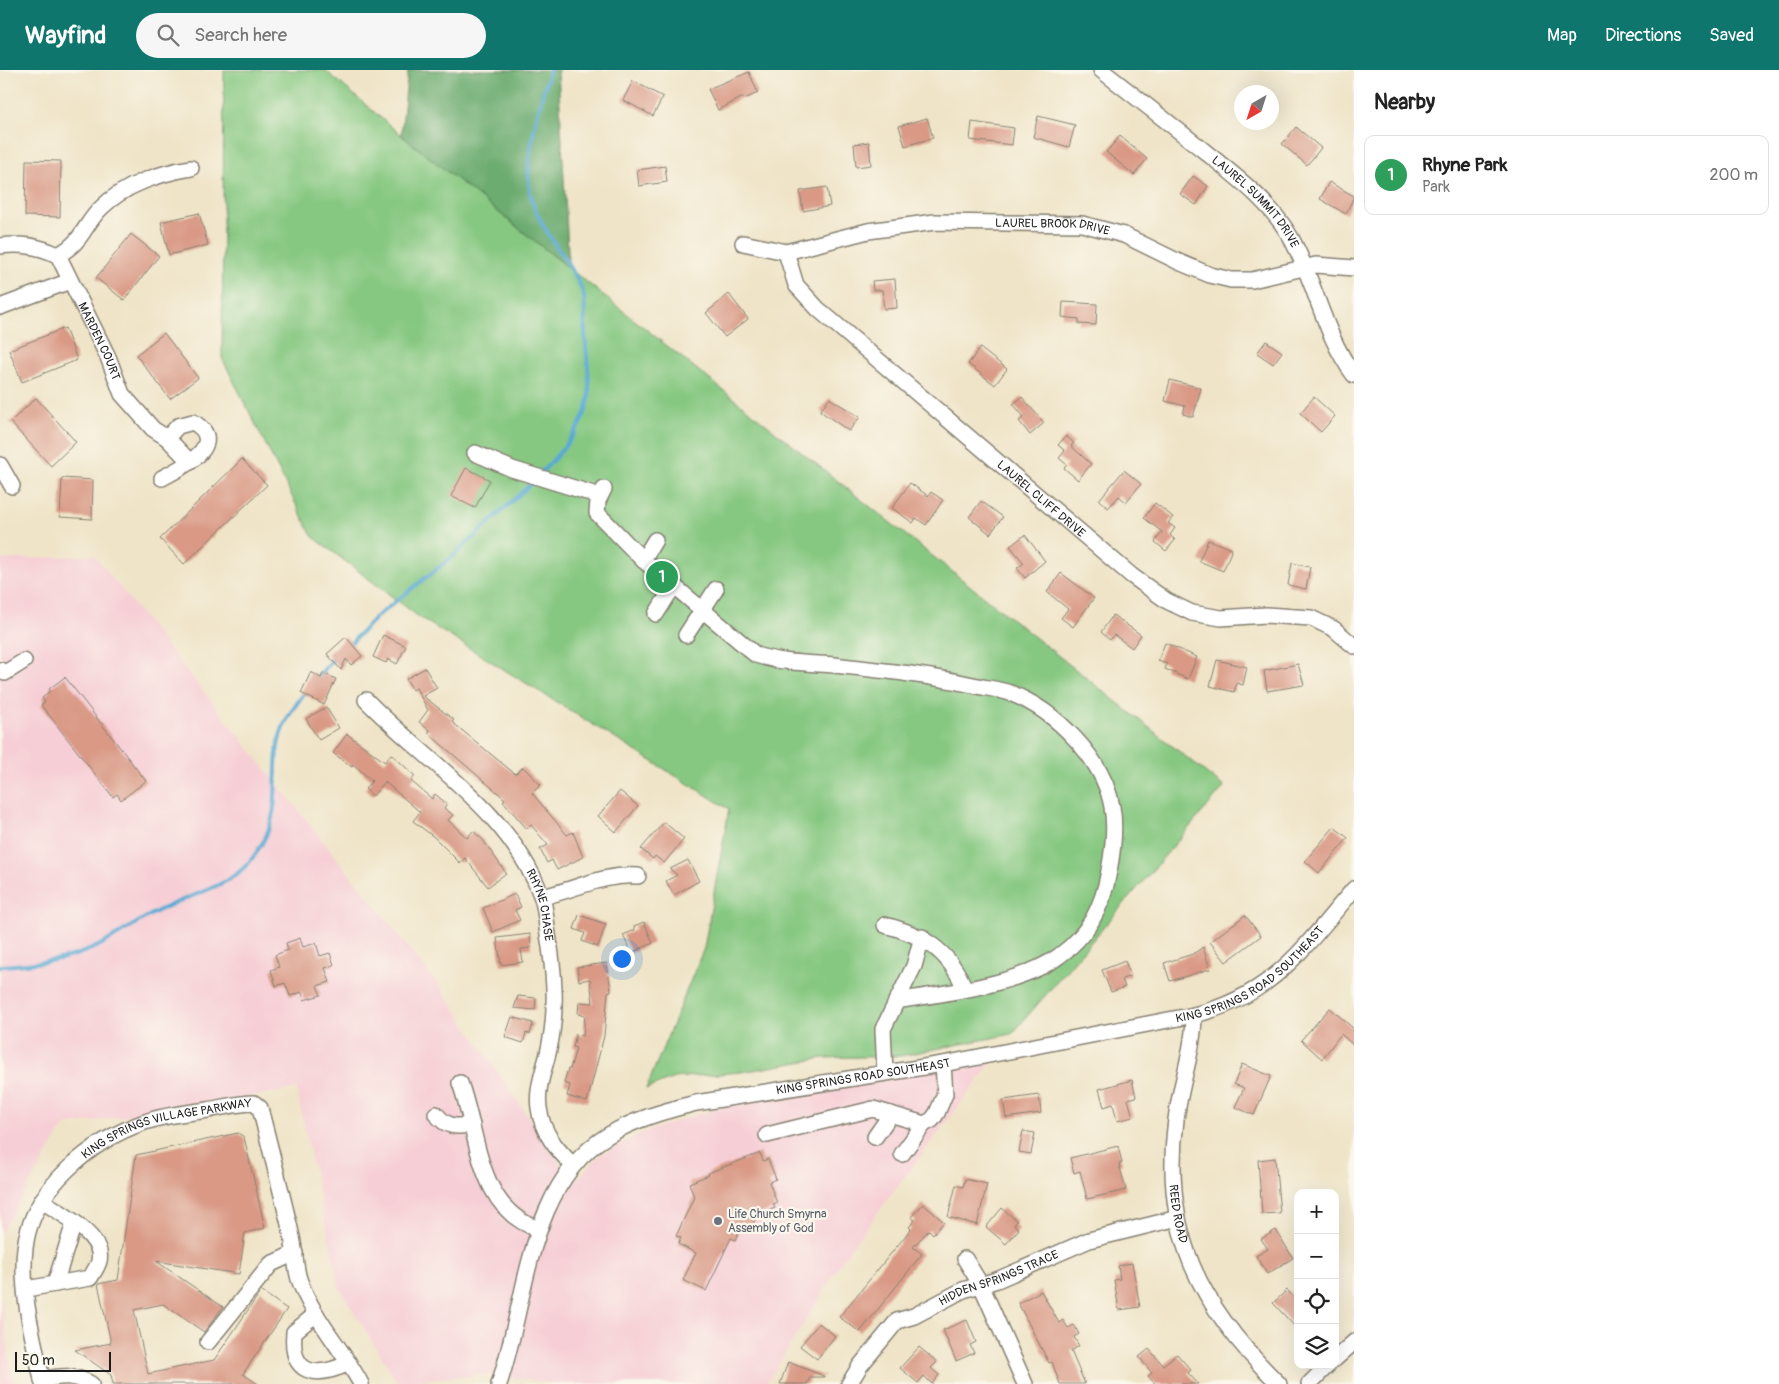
<!DOCTYPE html>
<html lang="en">
<head>
<meta charset="utf-8">
<style>
	body { margin:0; font-family:Pangolin,sans-serif; background:#f6f6f6; color:#222 }
	.controls { position:absolute; right:15px; bottom:15px; display:grid; overflow:hidden; border-radius:10px; box-shadow:0 5px 20px #0002 }
	.controls button { width:45px; height:45px; display:grid; place-items:center; padding:0; border:0; border-bottom:1px solid #e0e0e0; background:#fff; color:#222; font:25px sans-serif }
	.compass { position:absolute; left:1234px; top:15px; width:45px; height:45px; border-radius:50%; background:#fff; box-shadow:0 5px 20px #0002; rotate:219deg }
	.scale { position:absolute; left:15px; bottom:12px; width:96px; box-sizing:border-box; padding-left:5px; border:2px solid #1c1c1c; border-top:0; font-size:14px; line-height:18px; white-space:nowrap; color:#1c1c1c; -webkit-text-stroke:4px #fbf7ec; paint-order:stroke }
	.you { position:absolute; left:621px; top:888px; width:18px; height:18px; margin:-12px; border:4px solid #fff; border-radius:50%; background:#1a73e8; box-shadow:0 0 0 8px #1a73e833 }
	.badge { display:grid; place-items:center; width:32px; height:32px; border-radius:50%; background:#0f766e; color:#fff; font-size:16px; font-weight:700 }
	.pin { position:absolute; translate:-50% -50%; border:2px solid #fff; box-shadow:0 1px 5px #0006 }
	.list { margin:0; padding:0; list-style:none }
	h2 { display:flex; justify-content:space-between; align-items:center; height:65px; margin:0; padding:0 20px; font-size:21px }
	h2 small { font-size:16px; font-weight:400; color:#767676 }
	.list li { display:grid; grid-template-columns:32px 1fr auto; gap:15px; align-items:center; box-sizing:border-box; height:80px; margin:0 10px 10px; padding:0 10px; border:1px solid #e0e0e0; border-radius:10px }
	.list b { display:block; font-size:19px; white-space:nowrap }
	.list p { margin:0; font-size:16px; white-space:nowrap; color:#767676 }
	.list em { font-size:16px; font-style:normal; color:#767676 }
	.icon { flex:none; width:28px; height:28px; fill:none; stroke:currentColor; stroke-width:2; stroke-linecap:round; stroke-linejoin:round }
	.map { position:relative; flex:none; width:1354px; height:1314px; overflow:hidden }
	header { display:flex; align-items:center; gap:30px; box-sizing:border-box; height:70px; padding:0 25px; background:#0f766e; color:#fff }
	header strong { font-size:24px }
	nav { display:flex; gap:28px; margin-inline-start:auto; font-size:18px }
	.search { width:350px; height:45px; background:#f6f6f6; display:flex; align-items:center; gap:12px; box-sizing:border-box; padding:0 18px; border-radius:28px; color:#767676; font-size:19px }
	main { display:flex }
	aside { flex:1; background:#fff }
	.map>svg:first-child { display:block }
</style>
</head>
<body>
<header>
<strong>Wayfind</strong>
<div class="search"><svg class="icon" aria-label="search" viewBox="0 0 24 24"><circle cx="10" cy="10" r="6"/><path d="M15 15l6 6"/></svg>Search here</div>
<nav><a>Map</a><a>Directions</a><a>Saved</a></nav>
</header>
<main>
<div class="map">
<svg width="1354" height="1314" viewBox="0 0 1354 1314">
	<rect width="100%" height="100%" fill="#fbf7ec"/>
	<filter id="ink" filterUnits="userSpaceOnUse"><feTurbulence type="fractalNoise" baseFrequency=".02" numOctaves="2"/><feDisplacementMap in="SourceGraphic" scale="10" xChannelSelector="R" yChannelSelector="G"/><feConvolveMatrix kernelMatrix="1 2 1 2 8 2 1 2 1" color-interpolation-filters="sRGB"/></filter>
	<filter id="wash" filterUnits="userSpaceOnUse"><feTurbulence type="fractalNoise" baseFrequency=".0096" numOctaves="4" result="noise"/><feDisplacementMap in="SourceGraphic" scale="20" xChannelSelector="R" yChannelSelector="G"/><feGaussianBlur stdDeviation="1.12" result="paint"/><feColorMatrix in="noise" values="0 0 0 0 0 0 0 0 0 0 0 0 0 0 0 0 0 1.4 0 .05"/><feComposite in="paint" operator="in"/></filter>
	<g filter="url(#wash)">
		<rect width="100%" height="100%" fill="#efe4c7"/>
		<!-- built -->
		<path fill="#f6cfd6" d="M94 485 440 917 573 1113 600 1085 644 1062 738 1031 995 988 847 1183 766 1314H554L490 1304 397 1312 340 1219 296 1019 64 1056 0 1164V490Z
			M0 1224 13 1314H0Z"/>
		<!-- green -->
		<path fill="#86c881" stroke="#51724e" d="M224 0H325L401 65 1224 717 1012 964 900 986 824 988 741 1002 674 1008 646 1019 704 878 729 739 419 547 312 466 222 288Z"/>
		<!-- forest -->
		<path fill="#6cac6f" stroke="#446446" d="M408 0H558L569 198 401 65Z"/>
		<g fill="none" stroke-linecap="round" stroke-linejoin="round">
			<!-- stream -->
			<path stroke="#58a9d3" stroke-width="4" d="M541 403C560 383 586 355 589 327 590 305 586 284 585 263 583 246 588 231 580 215 564 181 533 154 529 115 525 86 541 28 550 0
				M348 576 376 547 452 487 535 410
				M315 610 335 587
				M0 896C34 894 69 891 100 875 121 864 140 849 162 839 209 816 245 816 268 761 281 729 271 695 281 663 286 647 296 635 306 621"/>
		</g>
		<g id="blocks">
			<!-- building -->
			<path fill="#d99985" d="M749 2 758 23 744 29 743 27 718 40 708 19Z
				M633 11 663 27 653 46 623 30Z
				M1038 46 1075 55 1069 77 1033 67Z
				M927 48 933 68 905 76 899 56Z
				M972 52 1014 58 1012 75 970 70Z
				M1296 57 1321 78 1307 95 1282 74Z
				M1120 66 1147 89 1134 105 1106 82Z
				M869 72 871 95 856 97 854 74Z
				M26 90 61 91 60 147 25 146Z
				M665 96 667 112 639 116 637 100Z
				M1193 106 1208 116 1196 135 1180 124Z
				M1329 112 1354 126 1346 144 1320 129Z
				M827 117 830 136 803 141 800 121Z
				M199 143 208 175 169 185 161 152Z
				M131 164 159 186 124 230 96 208Z
				M895 209 897 238 884 239 882 220H873L872 211Z
				M729 224 748 249 725 267 706 243Z
				M1063 232 1097 234 1096 255 1079 254V249L1062 247Z
				M65 258 77 290 22 312 9 280Z
				M164 263 198 308 170 329 136 285Z
				M1266 271 1282 282 1273 294 1257 283Z
				M980 278 1007 299 995 315 968 294Z
				M1170 310 1201 318 1193 347 1183 344 1185 336 1165 331Z
				M1022 327 1044 353 1030 365 1019 351 1024 347 1013 334Z
				M1314 327 1335 346 1321 362 1300 343Z
				M36 328 76 372 51 396 10 352Z
				M829 328 860 347 849 361 820 341Z
				M1066 366 1074 373 1071 376 1091 394 1078 410 1064 398 1067 395 1059 388 1065 381 1058 375Z
				M242 389 267 415 184 494 160 469Z
				M466 398 490 410 475 438 451 426Z
				M1124 400 1141 414 1126 432 1119 426 1108 438 1099 430Z
				M62 408 93 410 92 449 60 447Z
				M910 413 928 426 931 422 943 430 926 455 916 448 913 453 892 438Z
				M981 431 1003 447 990 464 969 447Z
				M1155 433 1173 447 1168 453 1175 458 1170 465 1175 470 1166 481 1155 472 1162 462 1144 448Z
				M1025 465 1045 491 1025 508 1017 498 1024 493 1010 476Z
				M1208 470 1232 479 1223 501 1199 491Z
				M1292 493 1310 497 1306 519 1288 515Z
				M1061 503 1094 528 1073 557 1061 548 1068 539 1047 522Z
				M1113 545 1141 565 1132 578 1114 565 1110 570 1101 562Z
				M383 565 406 576 397 594 388 589 386 593 373 587Z
				M346 567 362 586 351 595 346 589 341 600 327 584Z
				M1165 573 1197 587 1188 609 1165 599 1167 594 1158 591Z
				M1217 590 1247 597 1243 615 1237 613 1234 622 1210 616Z
				M1298 594 1304 615 1267 621 1264 601Z
				M425 598 437 618 423 626 454 650 452 652 515 704 523 697 541 715 532 723 567 765 573 762 583 787 557 800 552 790 547 793 540 779 548 775 531 755 527 759 503 731 505 729 428 663 430 661 419 652 428 640 416 618 413 620 406 609Z
				M311 602 321 608 323 603 336 609 324 635 301 623Z
				M65 607 146 711 121 730 117 724 113 727 41 635 45 632 42 628 50 621 49 619Z
				M326 637 339 658 319 670 306 649Z
				M347 664 385 692 391 684 401 693 415 706 411 711 432 729 435 724 447 734 444 738 453 745 448 750 467 768 473 761 483 770 506 803 488 817 465 788 460 793 434 767 413 751 420 742 385 712 373 726 365 719 372 711 353 694 352 697 333 683Z
				M620 721 638 736 616 762 598 746Z
				M664 752 684 769 664 793 655 786 653 789 641 779Z
				M1334 757 1348 768 1319 803 1305 791Z
				M688 790 699 811 674 825 666 811 677 805 670 799Z
				M515 824 521 837 515 840 520 850 493 862 483 838Z
				M579 845 606 854 598 877 582 871 585 863 574 859Z
				M1245 845 1261 866 1226 892 1210 872Z
				M644 852 653 873 631 883 623 865 635 860 634 856Z
				M530 864 531 878 521 879 523 892 501 895 497 868Z
				M300 868 303 877 316 873 320 886 330 883 334 895 325 898 330 912 317 916 321 925 304 930 302 922 290 926 285 913 276 916 271 900 279 897 275 885 288 880 286 873Z
				M1203 877 1210 899 1170 911 1164 893 1193 884Z
				M1125 891 1131 906 1122 909 1125 917 1111 922 1102 900Z
				M607 893 611 921 608 922 604 966 587 1032 567 1026 570 1015 564 1013 568 999H570L576 978 573 977 576 964 583 966 585 945 578 944 579 932 593 933 590 909 579 911 577 897Z
				M518 926 536 928 535 940 514 938Z
				M1330 938 1354 959V976L1341 964 1322 989 1301 970Z
				M512 947 533 953 530 964 526 963 523 973 505 967Z
				M1242 994 1271 1006 1254 1045 1235 1037 1244 1018 1234 1014Z
				M1132 1010 1136 1027 1128 1029 1133 1047 1117 1051 1113 1034 1104 1037 1099 1019Z
				M1039 1025 1041 1043 1006 1048 1003 1030Z
				M1023 1061 1035 1063 1031 1084 1019 1082Z
				M238 1063 244 1067 265 1158 245 1163 239 1204 156 1191 223 1237 204 1262 163 1234 134 1240 148 1304 214 1290 261 1221 287 1239 243 1304 258 1314H113L111 1305 75 1280 111 1273 98 1214 118 1210 136 1085Z
				M1118 1076 1122 1093 1119 1094 1126 1120 1087 1129 1080 1101 1074 1103 1070 1088Z
				M760 1083 763 1091 768 1089 776 1109 769 1112 777 1133 773 1134 775 1138 757 1145 749 1162 741 1158 735 1170 731 1168 706 1221 683 1210 696 1183 678 1174 681 1168 676 1166 694 1127 689 1113 709 1105 708 1103Z
				M1275 1088 1280 1143 1262 1144 1258 1090Z
				M965 1109 987 1114 977 1155 948 1147 956 1115 963 1117Z
				M923 1134 944 1152 933 1164 929 1160 913 1177 922 1184 860 1262 839 1247 911 1159 909 1157 915 1150 911 1147Z
				M1002 1138 1017 1151 1014 1155 1019 1159 1006 1174 986 1157Z
				M1276 1160 1293 1188 1267 1204 1256 1186 1268 1179 1261 1169Z
				M1132 1193 1140 1237 1119 1240 1114 1210 1120 1209 1118 1196Z
				M1287 1220 1298 1232V1260L1273 1233Z
				M1041 1221 1059 1253 1063 1250 1068 1258 1074 1255 1079 1264 1074 1267 1079 1276 1071 1281 1085 1314H1060L1052 1292 1049 1293 1018 1233Z
				M967 1250 976 1272 970 1275 974 1283 956 1291 943 1260Z
				M819 1253 835 1266 817 1289 800 1276Z
				M919 1277 937 1292 931 1298 939 1305 932 1314 924 1306 918 1313 900 1298Z
				M1149 1279 1163 1295 1177 1284 1191 1300 1188 1303 1198 1314H1155L1148 1306 1152 1303 1139 1287Z
				M788 1292 824 1306V1307H810L807 1314H780Z"/>
		</g>
	</g>
	<g filter="url(#ink)">
		<use href="#blocks" fill-opacity="0" stroke="#868072" stroke-width="1"/>
		<g fill="none" stroke-linecap="round" stroke-linejoin="round">
			<!-- minor casing -->
			<g stroke="#868072" stroke-width="18">
				<g id="minor">
					<path id="s1" d="M1101 0C1137 28 1173 56 1208 84 1238 108 1272 134 1291 168 1316 213 1323 263 1354 305"/>
					<path id="s2" d="M743 173 786 182 868 161 935 152 1082 154 1124 165 1179 192 1210 205 1231 210H1252L1316 195 1354 198"/>
					<path id="s3" d="M0 176C21 173 38 176 58 185L108 287 122 324 153 359 167 368 190 392"/>
					<path id="s4" d="M786 182 796 215 818 239 1132 506 1167 531 1192 543 1221 548 1266 545 1311 548 1334 559 1354 576"/>
					<path d="M58 185C83 172 83 156 101 138 124 115 160 103 191 98"/>
					<path d="M0 237 70 211"/>
					<path d="M475 383 512 399 600 426"/>
					<path d="M0 395 12 416"/>
					<path d="M162 408C181 398 230 374 193 352L178 356 167 368"/>
					<path d="M604 419 598 431 597 443 643 490 756 585C781 593 807 593 834 595 880 600 928 605 973 615 985 618 998 619 1010 623 1055 640 1104 689 1112 737 1116 758 1113 780 1109 801 1103 836 1089 865 1059 886 1020 915 944 923 896 931"/>
					<path d="M643 490 655 470"/>
					<path d="M656 544 673 517"/>
					<path d="M686 565 716 519"/>
					<path d="M0 600 5 603 24 591"/>
					<path id="s5" d="M366 630C426 692 509 740 541 825 545 835 546 848 547 858 554 899 558 938 549 979 545 998 536 1018 539 1038 542 1062 556 1079 573 1095"/>
					<path d="M542 827C574 820 605 803 638 806"/>
					<path d="M885 855C923 865 949 880 965 919"/>
					<path id="s6" d="M1194 945C1194 980 1180 1015 1176 1050 1161 1163 1200 1237 1279 1314"/>
					<path d="M885 1003 883 959 914 896 922 867"/>
					<path d="M460 1013C479 1064 477 1140 539 1159"/>
					<path d="M436 1044C447 1058 456 1057 472 1055"/>
					<path d="M767 1065 873 1039 924 1054"/>
					<path d="M875 1067 891 1044"/>
					<path d="M902 1084 924 1054 932 1050 937 1043 945 1024 943 994"/>
					<path d="M965 1189 981 1215 1025 1314"/>
					<path d="M55 1214 74 1153"/>
					<path d="M26 1219 90 1208C93 1203 98 1196 99 1191 105 1166 59 1142 42 1131"/>
					<path d="M316 1244 294 1262C290 1305 315 1309 349 1293"/>
					<path d="M208 1272 271 1194 295 1183"/>
					<path d="M1335 1289 1354 1272"/>
					<path d="M42 1310C61 1306 73 1304 91 1314"/>
					<path id="s7" d="M43 1314C34 1271 20 1223 25 1178 31 1119 92 1070 145 1052 165 1045 187 1043 208 1040 224 1037 238 1033 254 1033L260 1038C271 1081 282 1124 292 1167 295 1181 295 1196 299 1209 312 1247 342 1278 361 1314"/>
					<path id="s8" d="M499 1314C527 1233 527 1115 607 1066 634 1049 665 1041 696 1033L943 994 1194 945C1273 926 1304 877 1354 819"/>
					<path id="s9" d="M849 1314 860 1296 897 1251 914 1246 963 1220 997 1210 1089 1170 1178 1148"/>
					<path d="M1309 1314 1328 1295"/>
				</g>
			</g>
			<!-- minor -->
			<use href="#minor" stroke="#fff" stroke-width="15"/>
		</g>
	</g>
	<!-- markers -->
	<circle fill="#6b7280" stroke="#fbf7ec" stroke-width="2" cx="718" cy="1151" r="5"/>
	<g text-anchor="middle" dominant-baseline="central" stroke-width="4.5" stroke-linejoin="round" paint-order="stroke">
		<!-- street labels -->
		<g font-size="12" fill="#1c1c1c" stroke="#fbf7ec">
			<text stroke="none"><textPath href="#s1" startOffset="204">LAUREL SUMMIT DRIVE</textPath></text>
			<text stroke="none"><textPath href="#s2" startOffset="314">LAUREL BROOK DRIVE</textPath></text>
			<text stroke="none"><textPath href="#s3" startOffset="155">MARDEN COURT</textPath></text>
			<text stroke="none"><textPath href="#s4" startOffset="360">LAUREL CLIFF DRIVE</textPath></text>
			<text stroke="none"><textPath href="#s5" startOffset="274">RHYNE CHASE</textPath></text>
			<text stroke="none"><textPath href="#s8" startOffset="948">KING SPRINGS ROAD SOUTHEAST</textPath></text>
			<text stroke="none"><textPath href="#s8" startOffset="542">KING SPRINGS ROAD SOUTHEAST</textPath></text>
			<text stroke="none"><textPath href="#s7" startOffset="339">KING SPRINGS VILLAGE PARKWAY</textPath></text>
			<text stroke="none"><textPath href="#s6" startOffset="201">REED ROAD</textPath></text>
			<text stroke="none"><textPath href="#s9" startOffset="190">HIDDEN SPRINGS TRACE</textPath></text>
		</g>
		<!-- worship labels -->
		<g font-size="12" fill="#5b616d" stroke="#fbf7ec" text-anchor="start">
			<text x="728" y="1144">Life Church Smyrna<tspan x="728" dy="14">Assembly of God</tspan></text>
		</g>
	</g>
</svg>
<div class="controls">
<button>+</button>
<button>−</button>
<button><svg class="icon" aria-label="locate" viewBox="0 0 24 24"><circle cx="12" cy="12" r="6"/><path d="M12 2v4M12 18v4M2 12h4M18 12h4"/></svg></button>
<button><svg class="icon" aria-label="layers" viewBox="0 0 24 24"><path d="M12 4l9 5-9 5-9-5zM3 14l9 5 9-5"/></svg></button>
</div>
<svg class="compass" viewBox="-18 -18 36 36"><path d="M0-13l5 13h-10z" fill="#e53935"/><path d="M0 13l5-13h-10z" fill="#767676"/></svg>
<div class="scale">50 m</div>
<div class="you"></div>
<div class="pin badge" style="left:662px;top:507px;background:#2e9e5b">1</div>
</div>
<aside>
<h2>Nearby<small></small></h2>
<ul class="list">
<li><span class="badge" style="background:#2e9e5b">1</span><div><b>Rhyne Park</b><p>Park</p></div><em>200 m</em></li>
</ul>
</aside>
</main>
</body>
</html>
